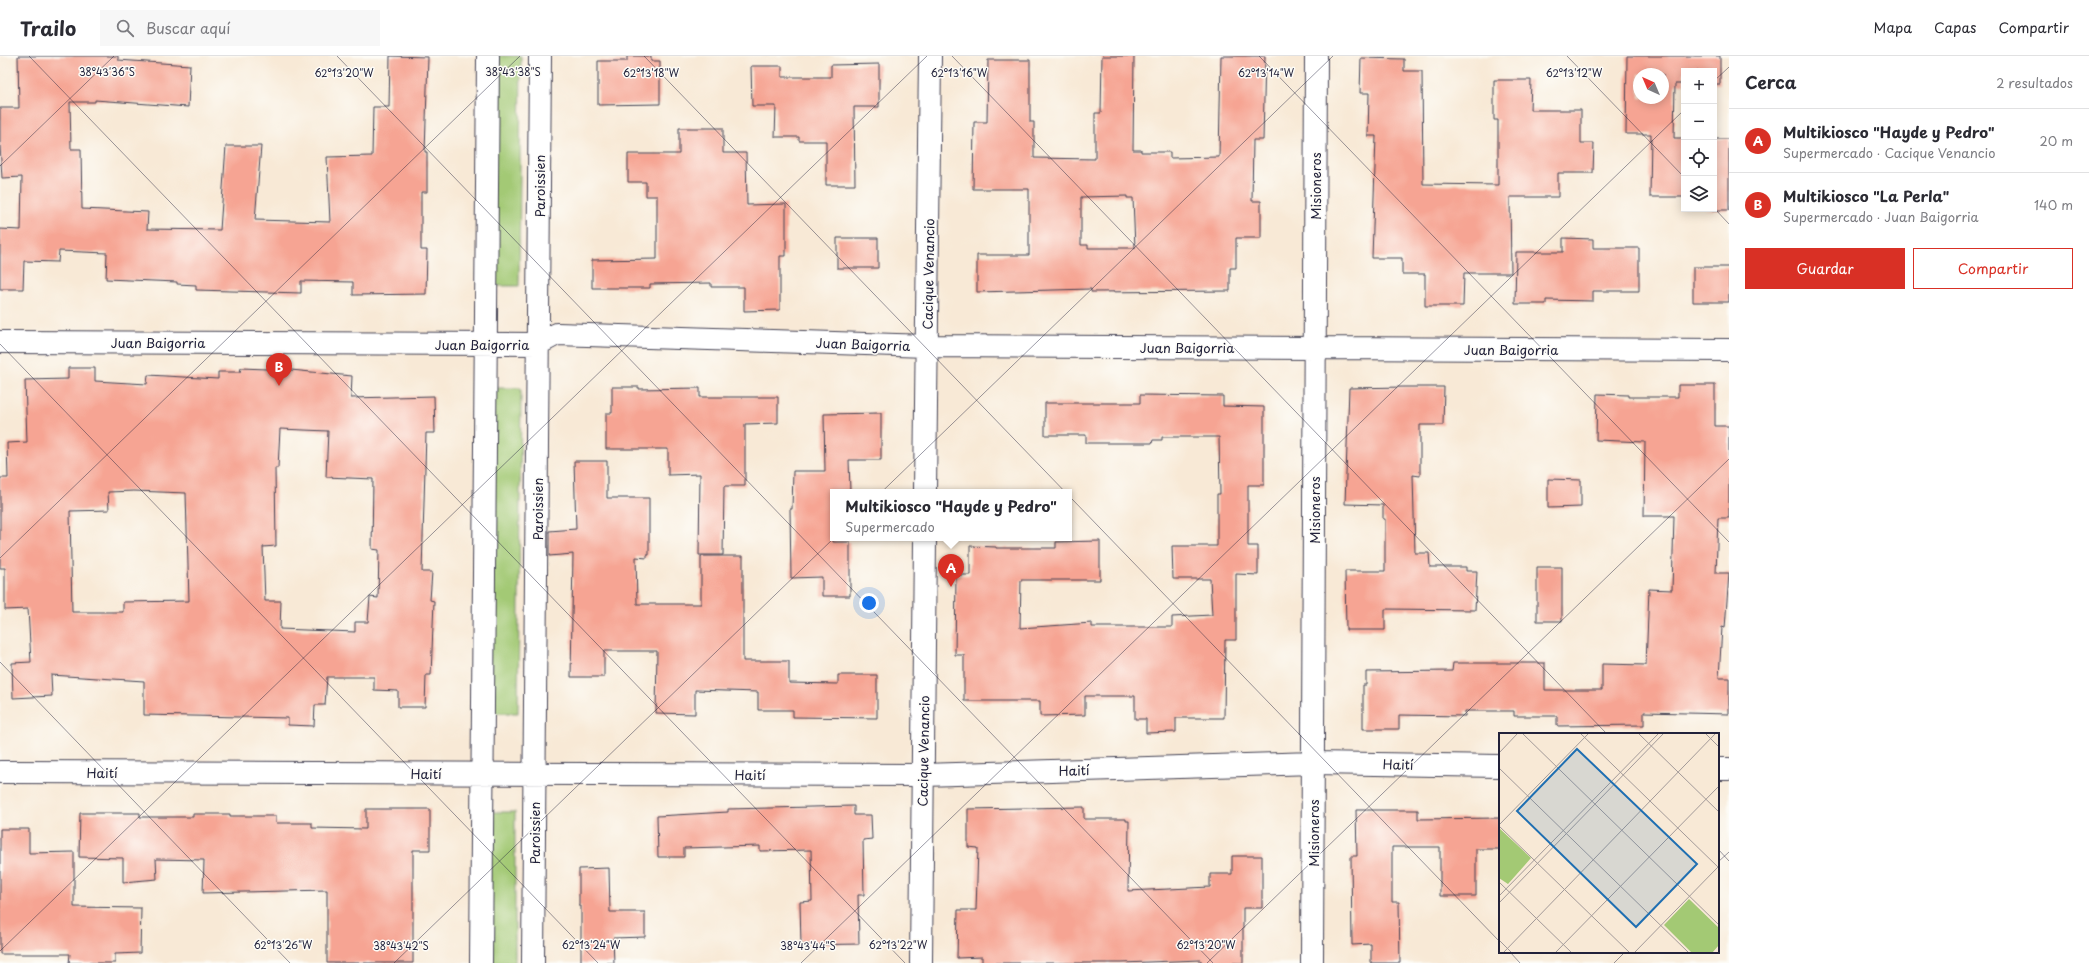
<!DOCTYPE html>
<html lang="es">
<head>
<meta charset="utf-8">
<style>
	body { margin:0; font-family:"Playpen Sans",sans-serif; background:#f7f7f7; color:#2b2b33 }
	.controls { position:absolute; right:12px; top:12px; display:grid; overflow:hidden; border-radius:0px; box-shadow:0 2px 10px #0003 }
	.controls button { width:36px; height:36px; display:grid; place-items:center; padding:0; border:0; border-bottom:1px solid #e1e1e2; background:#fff; color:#2b2b33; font:20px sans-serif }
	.compass { position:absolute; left:1633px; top:12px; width:36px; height:36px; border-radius:50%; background:#fff; box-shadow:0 2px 10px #0003; rotate:316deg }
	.you { position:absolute; left:869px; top:547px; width:14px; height:14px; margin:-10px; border:3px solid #fff; border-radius:50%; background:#1a73e8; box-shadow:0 0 0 6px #1a73e833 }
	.badge { display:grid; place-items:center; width:26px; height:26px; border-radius:50%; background:#d93025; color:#fff; font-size:13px; font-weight:700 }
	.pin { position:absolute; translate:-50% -33px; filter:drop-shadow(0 1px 2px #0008) }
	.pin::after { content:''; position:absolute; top:21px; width:14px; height:12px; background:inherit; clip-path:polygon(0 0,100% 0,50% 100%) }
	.popup { position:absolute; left:830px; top:433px; width:242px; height:52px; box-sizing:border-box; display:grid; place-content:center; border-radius:0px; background:#fff; filter:drop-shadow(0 1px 3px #0005); font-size:13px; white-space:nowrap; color:#7c7c81 }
	.popup b { font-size:15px; color:#2b2b33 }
	.popup::after { content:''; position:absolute; left:50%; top:100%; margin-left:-8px; border:8px solid transparent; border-top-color:#fff }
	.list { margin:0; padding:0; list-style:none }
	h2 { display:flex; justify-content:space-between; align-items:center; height:52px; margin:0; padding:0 16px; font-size:17px }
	h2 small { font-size:13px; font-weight:400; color:#7c7c81 }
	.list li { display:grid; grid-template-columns:26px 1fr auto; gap:12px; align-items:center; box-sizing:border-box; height:64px; padding:0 16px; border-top:1px solid #e1e1e2 }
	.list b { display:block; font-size:15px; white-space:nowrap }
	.list p { margin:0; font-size:13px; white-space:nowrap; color:#7c7c81 }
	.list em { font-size:13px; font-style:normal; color:#7c7c81 }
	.actions { display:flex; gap:8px; padding:12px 16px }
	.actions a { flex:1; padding:9px 0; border:1px solid #d93025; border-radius:0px; text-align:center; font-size:14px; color:#d93025 }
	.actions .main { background:#d93025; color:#fff }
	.icon { flex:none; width:22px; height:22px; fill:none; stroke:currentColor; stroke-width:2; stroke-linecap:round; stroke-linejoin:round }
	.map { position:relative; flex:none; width:1729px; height:907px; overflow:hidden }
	header { display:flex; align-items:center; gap:24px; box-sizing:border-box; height:56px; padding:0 20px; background:#fff; border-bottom:1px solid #e1e1e2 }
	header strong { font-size:19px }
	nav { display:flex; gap:22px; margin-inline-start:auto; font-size:14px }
	.search { width:280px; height:36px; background:#f7f7f7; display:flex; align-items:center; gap:10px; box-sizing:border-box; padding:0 14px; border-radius:0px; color:#7c7c81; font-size:15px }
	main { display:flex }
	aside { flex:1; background:#fff }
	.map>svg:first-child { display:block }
</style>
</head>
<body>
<header>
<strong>Trailo</strong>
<div class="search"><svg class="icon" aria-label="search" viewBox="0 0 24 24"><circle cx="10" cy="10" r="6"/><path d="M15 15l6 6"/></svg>Buscar aquí</div>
<nav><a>Mapa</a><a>Capas</a><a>Compartir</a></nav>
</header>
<main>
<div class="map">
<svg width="1729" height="907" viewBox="0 0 1729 907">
	<rect width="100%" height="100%" fill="#fdfcf7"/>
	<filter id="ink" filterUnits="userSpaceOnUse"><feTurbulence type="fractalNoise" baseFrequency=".025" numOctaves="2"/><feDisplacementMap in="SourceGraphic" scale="8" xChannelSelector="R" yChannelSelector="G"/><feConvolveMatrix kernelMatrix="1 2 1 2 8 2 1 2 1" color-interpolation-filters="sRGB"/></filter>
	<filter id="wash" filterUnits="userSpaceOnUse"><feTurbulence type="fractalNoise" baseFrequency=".012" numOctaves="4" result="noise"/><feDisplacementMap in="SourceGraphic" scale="16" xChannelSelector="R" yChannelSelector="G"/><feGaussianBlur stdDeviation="0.9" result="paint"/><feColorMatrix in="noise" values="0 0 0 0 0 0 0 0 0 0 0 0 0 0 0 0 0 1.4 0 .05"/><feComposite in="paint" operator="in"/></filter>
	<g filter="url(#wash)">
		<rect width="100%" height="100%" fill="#f8e9d6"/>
		<!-- green -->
		<path fill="#a3c974" stroke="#627658" d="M493 0H521L519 230H492Z
			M491 332H521L518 657H488Z
			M487 756H515V907H487Z"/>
		<g id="blocks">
			<!-- building -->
			<path fill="#f6a493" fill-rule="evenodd" d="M18 0H118V4L190 9 188 51 95 44V46H70L71 93H81L82 153 148 156 147 173 220 174 226 90H261L255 164 330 166 327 101 372 100 373 51H389L390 0 428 1 425 96H427V136H421V194H427L426 238 353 239V226L301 225V237L196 234V229L177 228V226L106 223 107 197 59 195 58 206 24 205 23 233H0V173L21 174 22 121 2 122 0 89V52H19Z
				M627 0H651V5H660V48L598 49V5H627Z
				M1102 0H1134L1133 94H1141V96H1170V102L1219 101 1221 0H1265L1263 84H1253L1252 145H1261V182H1236V212H1230V235L1091 236V233L977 236V199H1029V133H973L974 66H987L988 4H1030V66H1034V102L1095 103V57H1101ZM1127 140V142H1133L1135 192H1088V189H1081V141Z
				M1627 0H1720V28H1714V15H1684V28H1675L1674 82H1684V141H1650L1651 78H1626ZM1639 18H1663V42H1639Z
				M1361 2 1404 3V15H1422L1423 128 1498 129V64H1494V24H1531L1530 54H1581V87H1594L1593 117H1558V141H1510L1511 217H1464L1463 250H1425V218H1402V202H1372L1376 80H1368L1369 37H1360Z
				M879 8V51H854L855 129H826V85H799V81H775L776 50H752L751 10H782V21H831V9Z
				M679 72H723V97H746L747 149 786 148V200H780V254L744 255V231H711V227L650 228V232H592V204L657 203V140H646V126H628V98H679Z
				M1714 83H1729V154H1704L1714 153Z
				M837 182H878V212H837Z
				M1563 182 1593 183V192H1639V235H1593V245L1546 244V248H1515L1516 196H1563Z
				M1693 211H1729V246H1693Z
				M68 312H95V325L147 328 148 319 218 323V316H240L241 312 291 314 352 320 351 342 434 340 435 377H426L422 516H432L430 544 434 545 431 619H426L425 651H398V635L374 634V621H327L325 649H315L314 670 288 669V662L144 659V625L51 619 52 640 13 642 12 607 31 606 28 553 5 554V512H0V422H8L7 387 27 386 25 324 68 323ZM280 373 328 375 326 421 373 423 372 493 379 494 378 542 370 541 368 566H355V576L280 573 281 545H265L263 491 276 490 275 412H278ZM134 435 186 437 189 545 123 546V556H72L70 455 109 454 108 436Z
				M1678 329H1715V370H1729V462H1718L1716 517H1729L1725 572 1722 571 1719 622H1729V658L1644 656V669L1557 670V660H1514V655H1465V660L1399 659V673H1363V629H1366V616L1452 615 1453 607H1545V634H1602V608L1646 609 1649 533 1672 534 1674 460H1644L1645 386 1596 384 1597 338 1628 339V341H1678Z
				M612 331H639V333L700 332V341H778V367L745 368V430H724L723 499H699L700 418 668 419V393H606V357H612Z
				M1404 331H1444L1443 369H1420V420L1413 419 1415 497H1429L1430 511H1466V515H1477L1475 554 1385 553V574H1346L1345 515H1385V463H1383V449L1345 448 1349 332Z
				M1140 339 1223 340V350L1264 351V429H1248V490H1258V519L1236 518V584H1225L1224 662H1176V676L1146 677V663H1135V640H1085V659L1040 660V645H964V599H955L956 519H970V490L996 491V492H1056V486L1100 485V524H1021L1020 572 1092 567V571H1172V561L1212 559 1210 523H1173L1172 490H1217V438H1220L1219 381H1162V384H1153L1152 387H1086V379H1045V347H1140Z
				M881 357V404H849L850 436H833V486H850V540H822V521L791 522 790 453H792L793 415H825L824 358Z
				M574 405H607V442H649V499H647V502L636 501 637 548H701V500H743V605H789V627L838 628V619H877V662L793 661V654H758V636L695 634V658L656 657 657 595H604V621H571L573 498 549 500V475L576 473Z
				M1548 423 1581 424V451L1548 452Z
				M1537 511H1562V565H1537Z
				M854 750V759H871L872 783 863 784 864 839H858L859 888 801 889 800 846 812 845 811 794 760 795V790L684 792V801H658L657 760 728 756V753Z
				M1084 751V763H1126V765H1129L1128 835 1210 831V818H1232V800H1262V852H1243V907H1201V904L1122 907H982V901L957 902 958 854H976L978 792 968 791V753Z
				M366 753H430V794H413V907H327V834L203 837 204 804 156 803 157 823 123 826V802L79 801 80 757H140V761H193V758H230V760H276V767H312V772L366 773Z
				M1356 754H1418V763L1500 762V793H1476V840H1440V791H1392V846H1399L1400 907H1371V888L1352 889 1351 800H1357Z
				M0 773H29V797L74 796V851L141 852 140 897 115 898V907H69L70 898H0Z
				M609 812 610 856H645V881L613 882 614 907H581V850H579V813Z"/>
		</g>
	</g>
	<g filter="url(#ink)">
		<use href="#blocks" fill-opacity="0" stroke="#424052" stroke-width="1"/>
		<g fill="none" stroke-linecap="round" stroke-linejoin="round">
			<!-- street casing -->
			<g stroke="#424052" stroke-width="24">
				<path id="street" d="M0 286 538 288 557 278 927 290 1729 294
					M925 436 930 0
					M1718 713H1729
					M0 716 923 719 1313 707 1500 710
					M481 907 488 0
					M533 907 540 0
					M921 907 925 482
					M1312 907 1316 0"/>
			</g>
			<!-- street -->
			<use href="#street" stroke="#fff" stroke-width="22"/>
		</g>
	</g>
	<!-- ticks -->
	<path fill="none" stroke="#22223b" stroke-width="1" stroke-opacity="0.45" d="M29 0 905 907M337 0 1213 907M644 0 1500 886M952 0 1607 678M1259 0 1729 486M1567 0 1684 121M1714 25 1729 11M0 110 114 0M1714 152 1729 168M0 288 598 907M0 502 520 0M0 606 290 907M1718 793 1729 805M1718 806 1729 796M0 895 927 0M1510 896 1520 907M394 907 1333 0M801 907 1684 54M1207 907 1729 403M1614 907 1625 896"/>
	<g text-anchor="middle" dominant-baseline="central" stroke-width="3" stroke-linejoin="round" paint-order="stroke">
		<!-- street labels -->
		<g font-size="13" fill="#22223b" stroke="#fdfcf7">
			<text transform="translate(539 130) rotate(-90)">Paroissien</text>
			<text transform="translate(1315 130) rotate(-90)">Misioneros</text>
			<text transform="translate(928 218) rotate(-89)">Cacique Venancio</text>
			<text x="158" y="286">Juan Baigorria</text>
			<text x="482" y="288">Juan Baigorria</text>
			<text transform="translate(863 288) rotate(2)">Juan Baigorria</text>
			<text x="1187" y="291">Juan Baigorria</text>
			<text x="1511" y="293">Juan Baigorria</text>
			<text transform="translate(537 453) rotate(-90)">Paroissien</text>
			<text transform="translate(1314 454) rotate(-90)">Misioneros</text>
			<text transform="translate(923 695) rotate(-89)">Cacique Venancio</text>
			<text transform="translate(1398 708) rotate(1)">Haití</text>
			<text transform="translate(1074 714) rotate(-2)">Haití</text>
			<text x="102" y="716">Haití</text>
			<text x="426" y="717">Haití</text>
			<text x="750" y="718">Haití</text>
			<text transform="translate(534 777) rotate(-90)">Paroissien</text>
			<text transform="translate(1313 777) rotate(-90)">Misioneros</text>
		</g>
	</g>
	<!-- overview -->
	<g transform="translate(1499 677)">
		<rect width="220" height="220" fill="#f8e9d6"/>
		<path d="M0 95 32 125 9 151 0 145ZM190 166 220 195V212L213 220H193L165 192Z" fill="#a3c974"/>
		<path fill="none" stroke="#a29998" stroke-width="1" d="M23 0 220 192M81 0 220 135M139 0 220 79M206 0 220 14M0 20 19 0M0 35 190 220M0 92 90 0M0 93 131 220M0 149 73 220M0 163 160 0M0 170 165 0M0 207 13 220M4 220 217 0M56 220 220 53M135 220 219 134"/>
		<path fill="#1f6fb2" fill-opacity="0.15" stroke="#1f6fb2" stroke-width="2" d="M78 16 198 131 137 194 18 78Z"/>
		<rect width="220" height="220" fill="none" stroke="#22223b" stroke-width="2"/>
	</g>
	<g font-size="10" text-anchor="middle" fill="#22223b" stroke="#fdfcf7" stroke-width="3" stroke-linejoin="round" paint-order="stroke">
		<text x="107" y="20">38°43'36"S</text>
		<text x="513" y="20">38°43'38"S</text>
		<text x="1266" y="21">62°13'14"W</text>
		<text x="344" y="21">62°13'20"W</text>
		<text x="651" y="21">62°13'18"W</text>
		<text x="959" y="21">62°13'16"W</text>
		<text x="1574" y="21">62°13'12"W</text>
		<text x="283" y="893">62°13'26"W</text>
		<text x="591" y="893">62°13'24"W</text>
		<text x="898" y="893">62°13'22"W</text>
		<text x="1206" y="893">62°13'20"W</text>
		<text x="401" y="894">38°43'42"S</text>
		<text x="808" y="894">38°43'44"S</text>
	</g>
</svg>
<div class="controls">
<button>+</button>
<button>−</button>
<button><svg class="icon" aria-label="locate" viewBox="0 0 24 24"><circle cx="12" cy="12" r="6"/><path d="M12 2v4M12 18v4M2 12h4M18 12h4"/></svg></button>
<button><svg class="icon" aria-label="layers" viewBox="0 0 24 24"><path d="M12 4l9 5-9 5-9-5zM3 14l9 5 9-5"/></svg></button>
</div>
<svg class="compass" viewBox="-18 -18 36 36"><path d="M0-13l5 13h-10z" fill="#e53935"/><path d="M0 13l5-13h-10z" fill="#7c7c81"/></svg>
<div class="you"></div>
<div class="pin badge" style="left:951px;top:531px">A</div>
<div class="popup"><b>Multikiosco &quot;Hayde y Pedro&quot;</b>Supermercado</div>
<div class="pin badge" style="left:279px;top:330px">B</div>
</div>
<aside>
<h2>Cerca<small>2 resultados</small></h2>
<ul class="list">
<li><span class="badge">A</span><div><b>Multikiosco &quot;Hayde y Pedro&quot;</b><p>Supermercado · Cacique Venancio</p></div><em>20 m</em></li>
<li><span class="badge">B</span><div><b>Multikiosco &quot;La Perla&quot;</b><p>Supermercado · Juan Baigorria</p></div><em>140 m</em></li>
</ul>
<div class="actions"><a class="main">Guardar</a><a>Compartir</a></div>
</aside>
</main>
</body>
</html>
